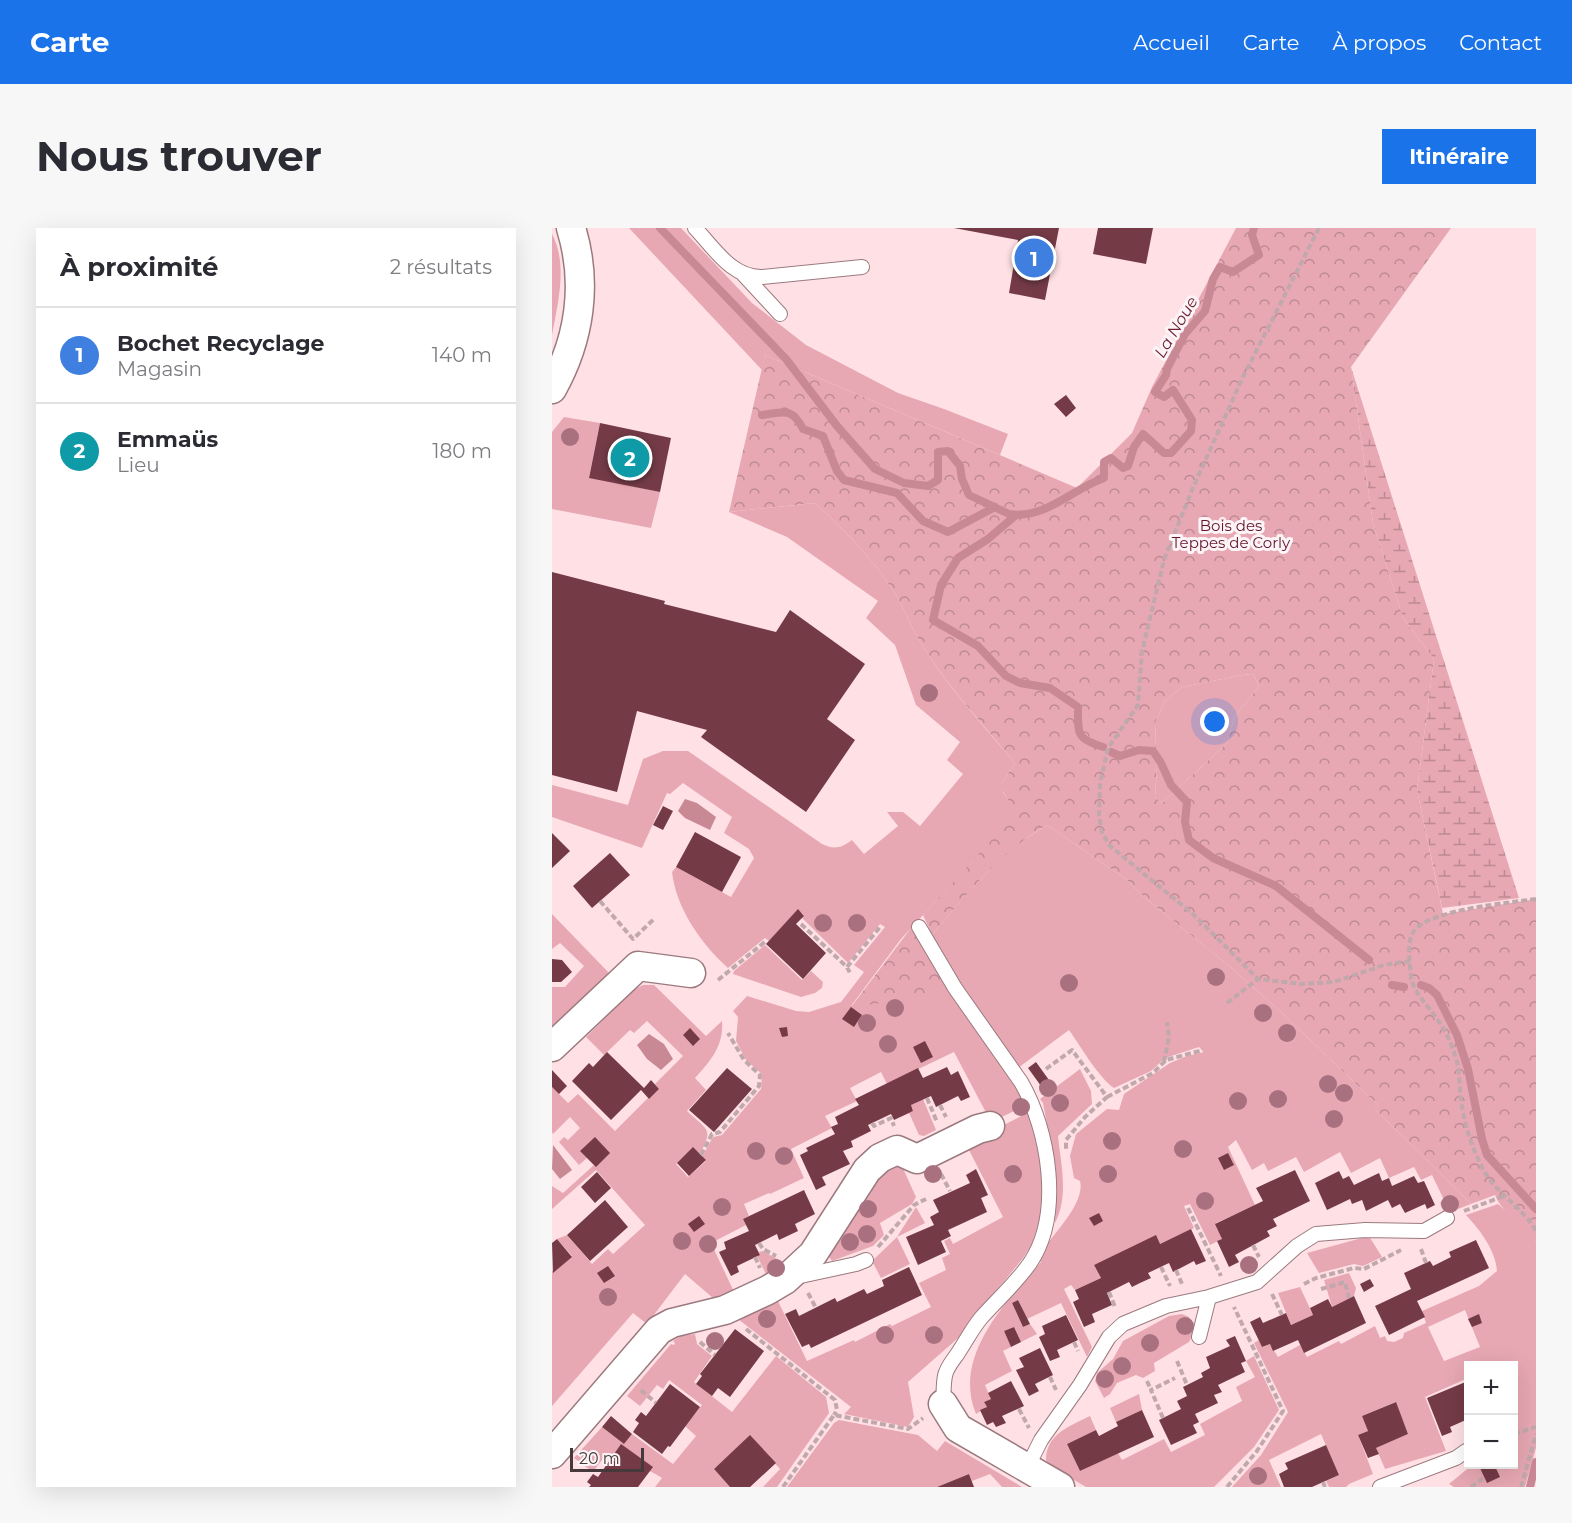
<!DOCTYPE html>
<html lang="fr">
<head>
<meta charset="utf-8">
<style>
	body { margin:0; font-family:Montserrat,sans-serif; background:#f7f7f7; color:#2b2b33 }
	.controls { position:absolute; right:18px; bottom:18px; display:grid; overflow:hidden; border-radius:0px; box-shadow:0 6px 24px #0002 }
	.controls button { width:54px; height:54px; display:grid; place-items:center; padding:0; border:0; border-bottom:2px solid #e1e1e2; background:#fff; color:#2b2b33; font:30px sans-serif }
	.scale { position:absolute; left:18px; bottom:15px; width:74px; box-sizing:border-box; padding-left:6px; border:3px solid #47393b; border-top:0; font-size:16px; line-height:21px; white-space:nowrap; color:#47393b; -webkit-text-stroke:4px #fcf4f6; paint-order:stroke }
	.you { position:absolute; left:663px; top:494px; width:21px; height:21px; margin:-15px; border:4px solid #fff; border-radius:50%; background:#1a73e8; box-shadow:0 0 0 9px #1a73e833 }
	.badge { display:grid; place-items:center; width:39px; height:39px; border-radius:50%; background:#1a73e8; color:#fff; font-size:20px; font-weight:700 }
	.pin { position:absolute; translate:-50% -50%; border:3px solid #fff; box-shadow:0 2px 6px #0006 }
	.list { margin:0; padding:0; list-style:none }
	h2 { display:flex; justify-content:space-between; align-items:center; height:78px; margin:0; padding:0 24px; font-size:26px }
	h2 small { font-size:20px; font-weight:400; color:#7c7c81 }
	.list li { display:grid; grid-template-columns:39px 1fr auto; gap:18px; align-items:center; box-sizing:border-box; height:96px; padding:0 24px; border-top:2px solid #e1e1e2 }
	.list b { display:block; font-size:22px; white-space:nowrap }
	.list p { margin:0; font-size:20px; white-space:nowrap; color:#7c7c81 }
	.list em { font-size:20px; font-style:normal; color:#7c7c81 }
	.map { position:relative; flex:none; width:984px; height:1259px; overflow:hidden; border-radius:0px }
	header { display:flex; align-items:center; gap:36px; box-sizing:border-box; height:84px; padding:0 30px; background:#1a73e8; color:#fff }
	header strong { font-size:28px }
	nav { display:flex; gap:33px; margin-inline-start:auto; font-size:21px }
	.intro { display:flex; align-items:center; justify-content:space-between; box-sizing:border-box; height:144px; padding:0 36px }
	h1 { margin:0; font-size:42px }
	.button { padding:15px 27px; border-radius:0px; background:#1a73e8; color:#fff; font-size:21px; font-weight:700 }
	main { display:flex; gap:36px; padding:0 36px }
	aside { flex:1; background:#fff; border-radius:0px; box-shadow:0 6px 24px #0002 }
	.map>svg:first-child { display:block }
</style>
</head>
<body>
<header>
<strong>Carte</strong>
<nav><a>Accueil</a><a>Carte</a><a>À propos</a><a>Contact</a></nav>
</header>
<div class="intro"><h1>Nous trouver</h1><a class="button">Itinéraire</a></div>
<main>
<aside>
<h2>À proximité<small>2 résultats</small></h2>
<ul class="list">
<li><span class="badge" style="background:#3f7fe0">1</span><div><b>Bochet Recyclage</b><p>Magasin</p></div><em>140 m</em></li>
<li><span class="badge" style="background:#0f9aa8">2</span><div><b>Emmaüs</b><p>Lieu</p></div><em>180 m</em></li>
</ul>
</aside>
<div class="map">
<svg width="984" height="1259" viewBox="0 0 984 1259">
	<defs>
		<pattern id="forest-crowns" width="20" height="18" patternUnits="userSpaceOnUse" patternTransform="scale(1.5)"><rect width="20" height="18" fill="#e7a8b3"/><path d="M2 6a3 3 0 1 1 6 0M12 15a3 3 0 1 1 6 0" fill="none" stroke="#bd8a93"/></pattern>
		<pattern id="wetland-marsh" width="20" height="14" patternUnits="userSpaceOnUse" patternTransform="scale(1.5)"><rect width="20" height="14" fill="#e7a8b3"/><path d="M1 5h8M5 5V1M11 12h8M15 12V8" fill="none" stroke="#bd8a93"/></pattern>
	</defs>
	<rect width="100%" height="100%" fill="#ffe1e5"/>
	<!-- green -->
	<path fill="#e7a8b3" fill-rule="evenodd" d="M77 0H129L200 75 254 117 346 165 392 181 456 206 448 227 213 127 210 142Z
		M0 6C16 36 6 75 0 107Z
		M12 189 48 195 37 249 108 264 99 300 0 281V204Z
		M263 275C292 302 320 329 342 364 352 379 358 397 367 412 394 457 430 496 463 535L449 556 451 564 465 585 349 711 299 778 333 774 394 756 466 860 475 877 439 894 402 824 335 856 329 844 298 860 305 873 273 888 280 900 239 921 252 950 218 966 217 965 192 976 197 988 191 991 194 997 159 1015 184 1068 161 1070 133 1046 95 1096 81 1085 0 1178V1043L20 1028 5 1011 15 1007 40 1036 56 1021 61 1026 93 997 44 942 0 981V958L11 965 42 937 35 930 27 937 7 914 12 909 16 912 28 900 18 889 1 906 0 904V859L16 875 26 866 63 903 96 870 97 871 107 861 103 856 131 828 95 793 82 805 78 802 52 827 34 809 83 761 91 757H102L154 808 170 793C172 817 159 833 143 850L154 862 135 883C155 902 162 900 148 926L141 920 124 936 136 949 154 933 150 929 161 909 170 907 209 861 210 846 194 832 184 813 186 789 181 783 195 768 244 783 257 784 289 774 312 744 302 737 333 699 328 696 296 735 250 690 252 687 246 682 217 713 213 710 176 740C149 716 124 680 120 644L124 639 179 669 202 630 197 621 172 605 180 589 131 555 118 566 115 565 90 620 0 589V557L76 577 91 531 111 523H136L270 616C283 622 289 620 300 612L312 626 346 598 335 584H351L368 598 411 546 395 532 408 514 364 477 343 417 314 390 326 373 235 309 177 284Z
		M701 446 707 458 682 490 675 515 610 575 603 569 605 540 603 495 613 473 630 459 691 447Z
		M495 597 575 652 592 669 676 737 730 785 826 877 823 881 919 976 893 986 888 975 892 972 880 947 869 952 862 939 837 950 828 930 799 945 788 924 752 944 744 929 716 943 712 935 700 942 684 912 676 919 703 977 664 995 670 1011 658 1017 638 976 632 978 642 1000 608 1016 542 1037 549 1050 523 1062 519 1057 512 1061 540 1119 535 1129 509 1075 475 1091 466 1072 460 1075 471 1099 478 1096 485 1106 469 1114 462 1099 452 1103 459 1119 451 1123 460 1143 433 1157 439 1171 432 1174 435 1179 424 1186C400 1128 454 1074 489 1034L486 1029C497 1010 534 976 528 953L522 950 518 928 524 906 555 881 567 882 572 866 618 835 635 828 652 824 647 819 613 830 599 843 562 860C547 850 529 819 517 802L466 840 416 771 380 707 415 665 458 621Z
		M0 686 58 746 0 802V759H13L32 738 8 715 0 721Z
		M213 717 250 752 259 743 271 754 270 760 263 765 249 769 181 746 182 743Z
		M528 841 539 863 540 876 506 908C509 937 517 968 503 995 504 954 499 915 491 875L488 871Z
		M371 871 384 902 372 908 367 907 357 885 361 883 359 877Z
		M477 884 491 941 489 986 480 1016 471 1030 405 1111 356 1154 362 1189 356 1199 292 1186 299 1179 186 1091 224 1069 255 1133 302 1112 303 1114 338 1096 340 1098 379 1079 367 1055 394 1042 390 1030 398 1026 392 1013 398 1010 401 1016 451 989 416 920 442 902Z
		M349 936 364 969 360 976 328 995 332 1007 321 1018 280 1033 276 1027 320 963 318 955 325 944Z
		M946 976 979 1003 984 1014V1220L973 1259H902L897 1256 920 1237 962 1236V1138H916V1150L873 1169 894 1223 833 1241 824 1220 856 1206 843 1174 810 1188 816 1203 806 1207 821 1246 797 1256 794 1259H777L774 1253 787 1247 769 1206 717 1232 729 1259H680L709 1227 736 1184 702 1115 707 1112 710 1119 718 1116 726 1129 748 1117 755 1129 787 1113 789 1116 823 1098 828 1110 833 1108 835 1113 842 1114 851 1110 852 1105 874 1095 870 1083 927 1058 945 1043C944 1023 928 1002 914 987ZM913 1082 928 1119 892 1133 876 1099Z
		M364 979 373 995 345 1009 358 1036 329 1050 320 1033 345 1009Z
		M817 1008 830 1029 811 1038 802 1036 767 1045 755 1025Z
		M211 1023 234 1036 216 1050 205 1028 208 1027 207 1024Z
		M797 1045 804 1060 802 1068 780 1079 772 1052Z
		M748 1059 761 1087 739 1097 726 1065Z
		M630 1086 637 1089 643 1102 637 1114 602 1135 603 1143 591 1150 584 1147 565 1155 558 1166 552 1170 543 1153 545 1145 561 1131 571 1113 617 1088Z
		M143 1106 145 1116 160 1128 142 1154 180 1184 224 1128 274 1169 277 1185 225 1259H211L228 1241 198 1208 162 1241 178 1259H103L110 1250C93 1238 71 1236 55 1225L41 1244 22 1230 50 1199 72 1216 80 1206 121 1236 144 1208 133 1198 150 1177 117 1152 111 1161 105 1157 88 1178 75 1168 119 1116 122 1117 123 1115 121 1113 129 1108Z
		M702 1128 727 1182 702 1219 662 1259H534L498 1238 494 1232C494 1206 518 1198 538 1188L544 1202 515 1216 528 1243 566 1225 570 1232 612 1211 619 1224 653 1207 648 1196 690 1173 684 1159 703 1149 694 1133Z
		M587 1166 590 1182 564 1194 558 1180Z
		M287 1192 366 1207 385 1223 393 1213 470 1259H450L438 1246 420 1253 417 1246 385 1259H235L282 1195Z"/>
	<!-- forest -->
	<path fill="url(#forest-crowns)" fill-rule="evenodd" d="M684 0H899L799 139 821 295 851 390 882 431 865 562 891 686 984 671V1014C975 994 950 987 943 967L919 976 822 880 826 877 730 785 676 737 592 669 575 652 495 597C447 625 415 665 380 707L371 687 464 585 449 560V556L463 535C430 495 394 457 367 412 358 397 352 379 342 364 320 329 292 302 263 275L177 284 213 127 525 260 580 205 600 159ZM701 446 707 458 682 490 675 515 610 575 603 569 605 540 603 495 613 473 630 459 691 447Z
		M359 700 394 756 375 769 299 779Z"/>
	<!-- wetland -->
	<path fill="url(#wetland-marsh)" d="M799 139 967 670 890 680 865 562 882 431 851 390 821 295Z"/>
	<!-- water -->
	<path fill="#c88894" d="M133 571 145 575 164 589 158 602 133 590 126 583Z
		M97 806 112 816 121 831 109 842 95 831 85 817Z
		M1 917 20 942 8 951 0 941Z"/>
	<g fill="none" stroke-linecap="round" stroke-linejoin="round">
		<!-- stream -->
		<path stroke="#c88894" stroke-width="8" d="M108 0 234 131 285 198 323 241 352 255 376 258 386 252V224L396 223 408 238 410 251 417 267 457 286C493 292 520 261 552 250V234L559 230 571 240 576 238 582 219 591 206 612 225H619L639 203 640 192 621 162 612 169 603 164 614 147 615 141 633 106 653 83 661 51 668 39 681 44 707 27 700 7 702 0
			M210 187C232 184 240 179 251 201L271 208 285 243 292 252 345 265 371 293 396 304 443 279
			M464 287 436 311 406 330 389 357 381 392 426 418 454 448 468 455 498 460 526 479C526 506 524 511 551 519
			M559 524 568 528 587 522 601 523 609 535 619 557 635 574 633 594 637 612 661 630 724 658 817 732
			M840 757 852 759
			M869 757 877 760 885 767 905 807 916 841 930 911 935 927 984 981
			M978 1259 984 1234"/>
	</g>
	<!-- building -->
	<path fill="#743b47" d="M402 0H507L493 72 457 65 466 12Z
		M546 0H601L594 36 541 26Z
		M514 167 524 180 514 189 502 176Z
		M48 195 119 210 108 264 37 250Z
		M0 344 113 373 112 376 224 404 238 382 313 436 275 491 303 512 254 584 149 509 155 502 85 483 65 564 0 547Z
		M111 578 121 583 111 602 101 597Z
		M143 604 189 629 170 664 124 639Z
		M0 605 18 623 0 640Z
		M58 625 78 647 40 680 21 658Z
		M246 681 252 688 244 696 274 725 251 751 214 716Z
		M0 731 10 732 20 744 9 754H0Z
		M299 779 310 787 302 799 290 791Z
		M235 799 236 808 230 809 227 800Z
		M138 800 148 811 141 818 131 807Z
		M373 813 381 829 369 835 361 819Z
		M55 824 92 860 99 852 107 861 97 871 89 862 59 892 20 853 37 835 41 839Z
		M484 834 497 852 489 858 476 840Z
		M395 839 399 847 406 843 418 869 409 873 406 868 384 879 379 868 359 877 361 883 357 885 342 892 339 886 316 897 319 903 299 913 301 919 291 923 298 936 270 949 274 957 264 962 248 927 256 923 254 920 283 906 279 899 286 896 283 889 307 877 303 871 366 840 371 850Z
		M175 840 200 861 162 904 137 882Z
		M0 842 15 858 7 866 0 859Z
		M43 909 58 925 44 939 28 923Z
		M141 919 154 932 137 948 125 935Z
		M676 925 682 937 672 942 666 930Z
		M424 941 436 967 429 970 435 984 396 1002 399 1008 389 1013 394 1024 366 1037 354 1009 382 997 378 989 387 984 381 972 418 955 414 947Z
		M743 942 758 973 721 991 725 998 715 1003 718 1008 683 1027 687 1034 677 1039 665 1013 670 1011 663 996 711 973 704 960Z
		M787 943 791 951 797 948 802 957 827 945 830 953 837 950 840 958 862 948 866 955 872 953 883 977 875 981 873 976 853 985 848 976 840 980 836 972 814 983 810 972 800 976 798 971 775 982 763 955Z
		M45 944 59 960 43 975 29 959Z
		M252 962 263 986 243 996 246 1003 227 1012 225 1006 203 1017 208 1027 185 1038 187 1044 179 1048 167 1024 174 1021 172 1014 197 1003 191 991Z
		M53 972 76 999 38 1033 15 1007Z
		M547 985 551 993 542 998 537 990Z
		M147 988 153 996 142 1004 136 996Z
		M639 1001 654 1033 644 1037 642 1033 621 1044 617 1035 596 1045 599 1050 588 1055 580 1059 577 1054 555 1065 560 1077 540 1086 543 1094 532 1099 521 1074 527 1071 523 1062 549 1050 542 1037 604 1007 608 1016Z
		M5 1011 20 1029 1 1045 0 1015Z
		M924 1012 937 1040 865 1073 873 1089 837 1107 823 1078 859 1061 852 1045 878 1033 881 1038 899 1029 897 1024Z
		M56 1038 63 1048 52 1055 45 1045Z
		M357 1039 370 1067 259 1120 257 1116 250 1119 233 1086 244 1081 247 1088 283 1070 285 1074 312 1061 315 1066 332 1058 330 1052Z
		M818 1051 822 1058 812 1064 808 1056Z
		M802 1068 814 1095 752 1125 746 1112 721 1123 718 1116 710 1119 698 1094 708 1089 711 1095 734 1085 739 1097 761 1087 758 1080 776 1071 780 1079Z
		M466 1072 478 1096 471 1099 460 1075Z
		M927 1086 930 1095 920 1099 916 1091Z
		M514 1087 526 1112 505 1122 508 1129 498 1133 487 1109 493 1106 490 1098Z
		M462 1099 469 1114 459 1119 452 1103Z
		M183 1101 212 1123 178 1169 166 1160 160 1168 144 1156 150 1148 148 1146Z
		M683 1108 694 1133 689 1135 693 1144 666 1157 670 1164 662 1167 666 1175 643 1186 647 1194 641 1197 645 1205 619 1217 607 1192 629 1181 625 1173 635 1168 631 1159 651 1149 649 1145 658 1140 654 1129 678 1118 674 1112Z
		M488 1120 501 1147 483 1156 487 1163 477 1168 464 1142 472 1139 467 1130Z
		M459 1153 472 1178 450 1188 454 1195 444 1199 441 1194 435 1197 428 1182 435 1179 432 1174 439 1171 436 1165Z
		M916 1153V1191L898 1199 900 1204 890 1208 875 1170Z
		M118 1156 148 1179 118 1219 116 1218 110 1226 81 1204 87 1195 83 1192 89 1184 94 1188Z
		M844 1174 856 1206 824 1220 827 1226 816 1230 806 1207 816 1203 810 1188Z
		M590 1182 602 1209 528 1243 515 1216 544 1202 547 1208 566 1198 564 1194Z
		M59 1188 80 1206 72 1216 50 1199Z
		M198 1207 224 1235 198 1259H178L162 1241Z
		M69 1216 101 1239 86 1259H37L39 1257 35 1254 41 1246 46 1249Z
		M774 1217 787 1247 760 1259H732L727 1246 736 1241 733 1235Z
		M936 1236H942L948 1249 935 1255 928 1240Z
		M417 1246 422 1259H385Z"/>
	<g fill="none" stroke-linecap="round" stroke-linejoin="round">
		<!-- service casing -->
		<g stroke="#9b7a7f" stroke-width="16">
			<path id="service" d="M143 0C162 20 180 50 210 49L310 39
				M191 46 228 86
				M367 699 403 760 469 854C497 902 511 986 478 1035 464 1055 445 1072 429 1090 420 1101 414 1113 406 1125 402 1131 394 1140 393 1148 391 1157 392 1167 391 1176
				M244 1049 304 1036 314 1032
				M647 1109 657 1069
				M475 1240 489 1212 528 1157 557 1109 571 1096 614 1078 657 1069 705 1054 745 1018 764 1006 813 1002 872 1003 895 990
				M828 1259 904 1230 914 1223"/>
		</g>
		<!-- minor casing -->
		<g stroke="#9b7a7f" stroke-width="31">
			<path id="minor" d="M0 161C28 111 36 55 19 0
				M0 819 86 738 139 745
				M391 1176 406 1200 508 1259
				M0 1226 107 1102 120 1095 173 1082 216 1062 233 1052 261 1026 315 942 328 930 345 922 365 931 426 901 438 898"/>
		</g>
		<!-- path -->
		<path stroke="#c1a8ac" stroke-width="4" stroke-dasharray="6 3" stroke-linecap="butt" d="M767 0 690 151 640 262 612 332 590 423 586 477 556 520 548 555 547 587 550 605 558 618 641 686 706 751 750 756 782 754 832 737 858 733
			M984 671C957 675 879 681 862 703 854 713 858 736 859 748 861 765 878 779 887 794 894 803 899 816 903 827 908 840 907 858 909 872 912 896 920 920 931 941 944 966 971 979 984 1003
			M48 673 81 711 102 691
			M249 696 295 739 299 747
			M295 739 328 699
			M166 752 214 713
			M675 775 706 751
			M612 834 617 809 615 794
			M494 841 520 822 555 869 533 889 514 912V921
			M555 869 601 845 614 832 651 822
			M375 870 385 894
			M388 877 394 889
			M320 895 322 898 339 890 342 898
			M149 927 160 906 168 904 207 858 208 847 192 832 176 805
			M389 946 398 963
			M636 980 669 1048
			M912 983 952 968
			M207 1015 211 1021 224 1028
			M701 1017 707 1029
			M326 1019 362 977 374 971
			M869 1021 874 1035
			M203 1029 208 1040
			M609 1039 618 1058
			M624 1042 630 1056
			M752 1056 764 1050 802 1040 812 1041 849 1022
			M769 1061 793 1054 797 1070
			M557 1064 563 1079
			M256 1065 264 1080
			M720 1066 730 1087
			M194 1101 283 1172 285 1182 282 1187
			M148 1114 163 1127
			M522 1114 526 1123
			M625 1133 635 1157
			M498 1149 504 1162
			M595 1153 599 1162
			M89 1162 104 1175
			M467 1181 477 1200
			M611 1190 599 1162 623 1150
			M962 1206 984 1199
			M771 1254 773 1259
			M231 1259 282 1187 356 1201 371 1190
			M675 1259 705 1223 731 1183 682 1079
			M919 1259 933 1249
			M969 1259 984 1206"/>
		<!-- service -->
		<use href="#service" stroke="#fff" stroke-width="14"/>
		<!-- minor -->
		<use href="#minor" stroke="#fff" stroke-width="28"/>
	</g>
	<!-- trees -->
	<g fill="#a97180">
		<circle cx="18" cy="209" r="9"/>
		<circle cx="377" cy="465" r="9"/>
		<circle cx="271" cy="695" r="9"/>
		<circle cx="305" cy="695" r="9"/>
		<circle cx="664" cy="749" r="9"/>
		<circle cx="517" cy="755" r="9"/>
		<circle cx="343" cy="780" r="9"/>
		<circle cx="711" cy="785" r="9"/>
		<circle cx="315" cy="795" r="9"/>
		<circle cx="735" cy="805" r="9"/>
		<circle cx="336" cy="816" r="9"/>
		<circle cx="776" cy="856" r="9"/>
		<circle cx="496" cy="860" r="9"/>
		<circle cx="792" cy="865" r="9"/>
		<circle cx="726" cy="871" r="9"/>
		<circle cx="686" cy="873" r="9"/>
		<circle cx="508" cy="875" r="9"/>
		<circle cx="469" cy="879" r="9"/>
		<circle cx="782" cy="891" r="9"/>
		<circle cx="560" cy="913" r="9"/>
		<circle cx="631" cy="921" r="9"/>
		<circle cx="204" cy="923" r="9"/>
		<circle cx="232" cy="928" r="9"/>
		<circle cx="381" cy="946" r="9"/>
		<circle cx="461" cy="946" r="9"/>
		<circle cx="556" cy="946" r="9"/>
		<circle cx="653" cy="973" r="9"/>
		<circle cx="898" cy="976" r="9"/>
		<circle cx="170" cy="979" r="9"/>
		<circle cx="316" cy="981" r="9"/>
		<circle cx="315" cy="1006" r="9"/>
		<circle cx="130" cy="1013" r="9"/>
		<circle cx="298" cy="1014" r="9"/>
		<circle cx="156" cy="1016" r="9"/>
		<circle cx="697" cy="1037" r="9"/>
		<circle cx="224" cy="1040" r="9"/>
		<circle cx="56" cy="1069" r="9"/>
		<circle cx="215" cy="1091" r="9"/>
		<circle cx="633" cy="1098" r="9"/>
		<circle cx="333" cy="1107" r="9"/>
		<circle cx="382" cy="1107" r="9"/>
		<circle cx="163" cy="1113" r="9"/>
		<circle cx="598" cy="1115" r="9"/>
		<circle cx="570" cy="1138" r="9"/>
		<circle cx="553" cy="1151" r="9"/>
		<circle cx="706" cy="1248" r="9"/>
	</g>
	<g text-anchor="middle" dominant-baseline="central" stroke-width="6" stroke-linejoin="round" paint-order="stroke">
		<!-- park labels -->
		<g font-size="15" fill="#63152d" stroke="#fcf4f6">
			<text x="679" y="297">Bois des<tspan x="679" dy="17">Teppes de Corly</tspan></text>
		</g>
		<!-- water labels -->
		<g font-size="16" font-style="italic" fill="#702238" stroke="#fcf4f6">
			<text transform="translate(624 99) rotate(-59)">La Noue</text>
		</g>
	</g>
</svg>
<div class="controls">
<button>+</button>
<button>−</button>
</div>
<div class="scale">20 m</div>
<div class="you"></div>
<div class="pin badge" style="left:482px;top:30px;background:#3f7fe0">1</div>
<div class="pin badge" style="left:78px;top:230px;background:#0f9aa8">2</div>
</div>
</main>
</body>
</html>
